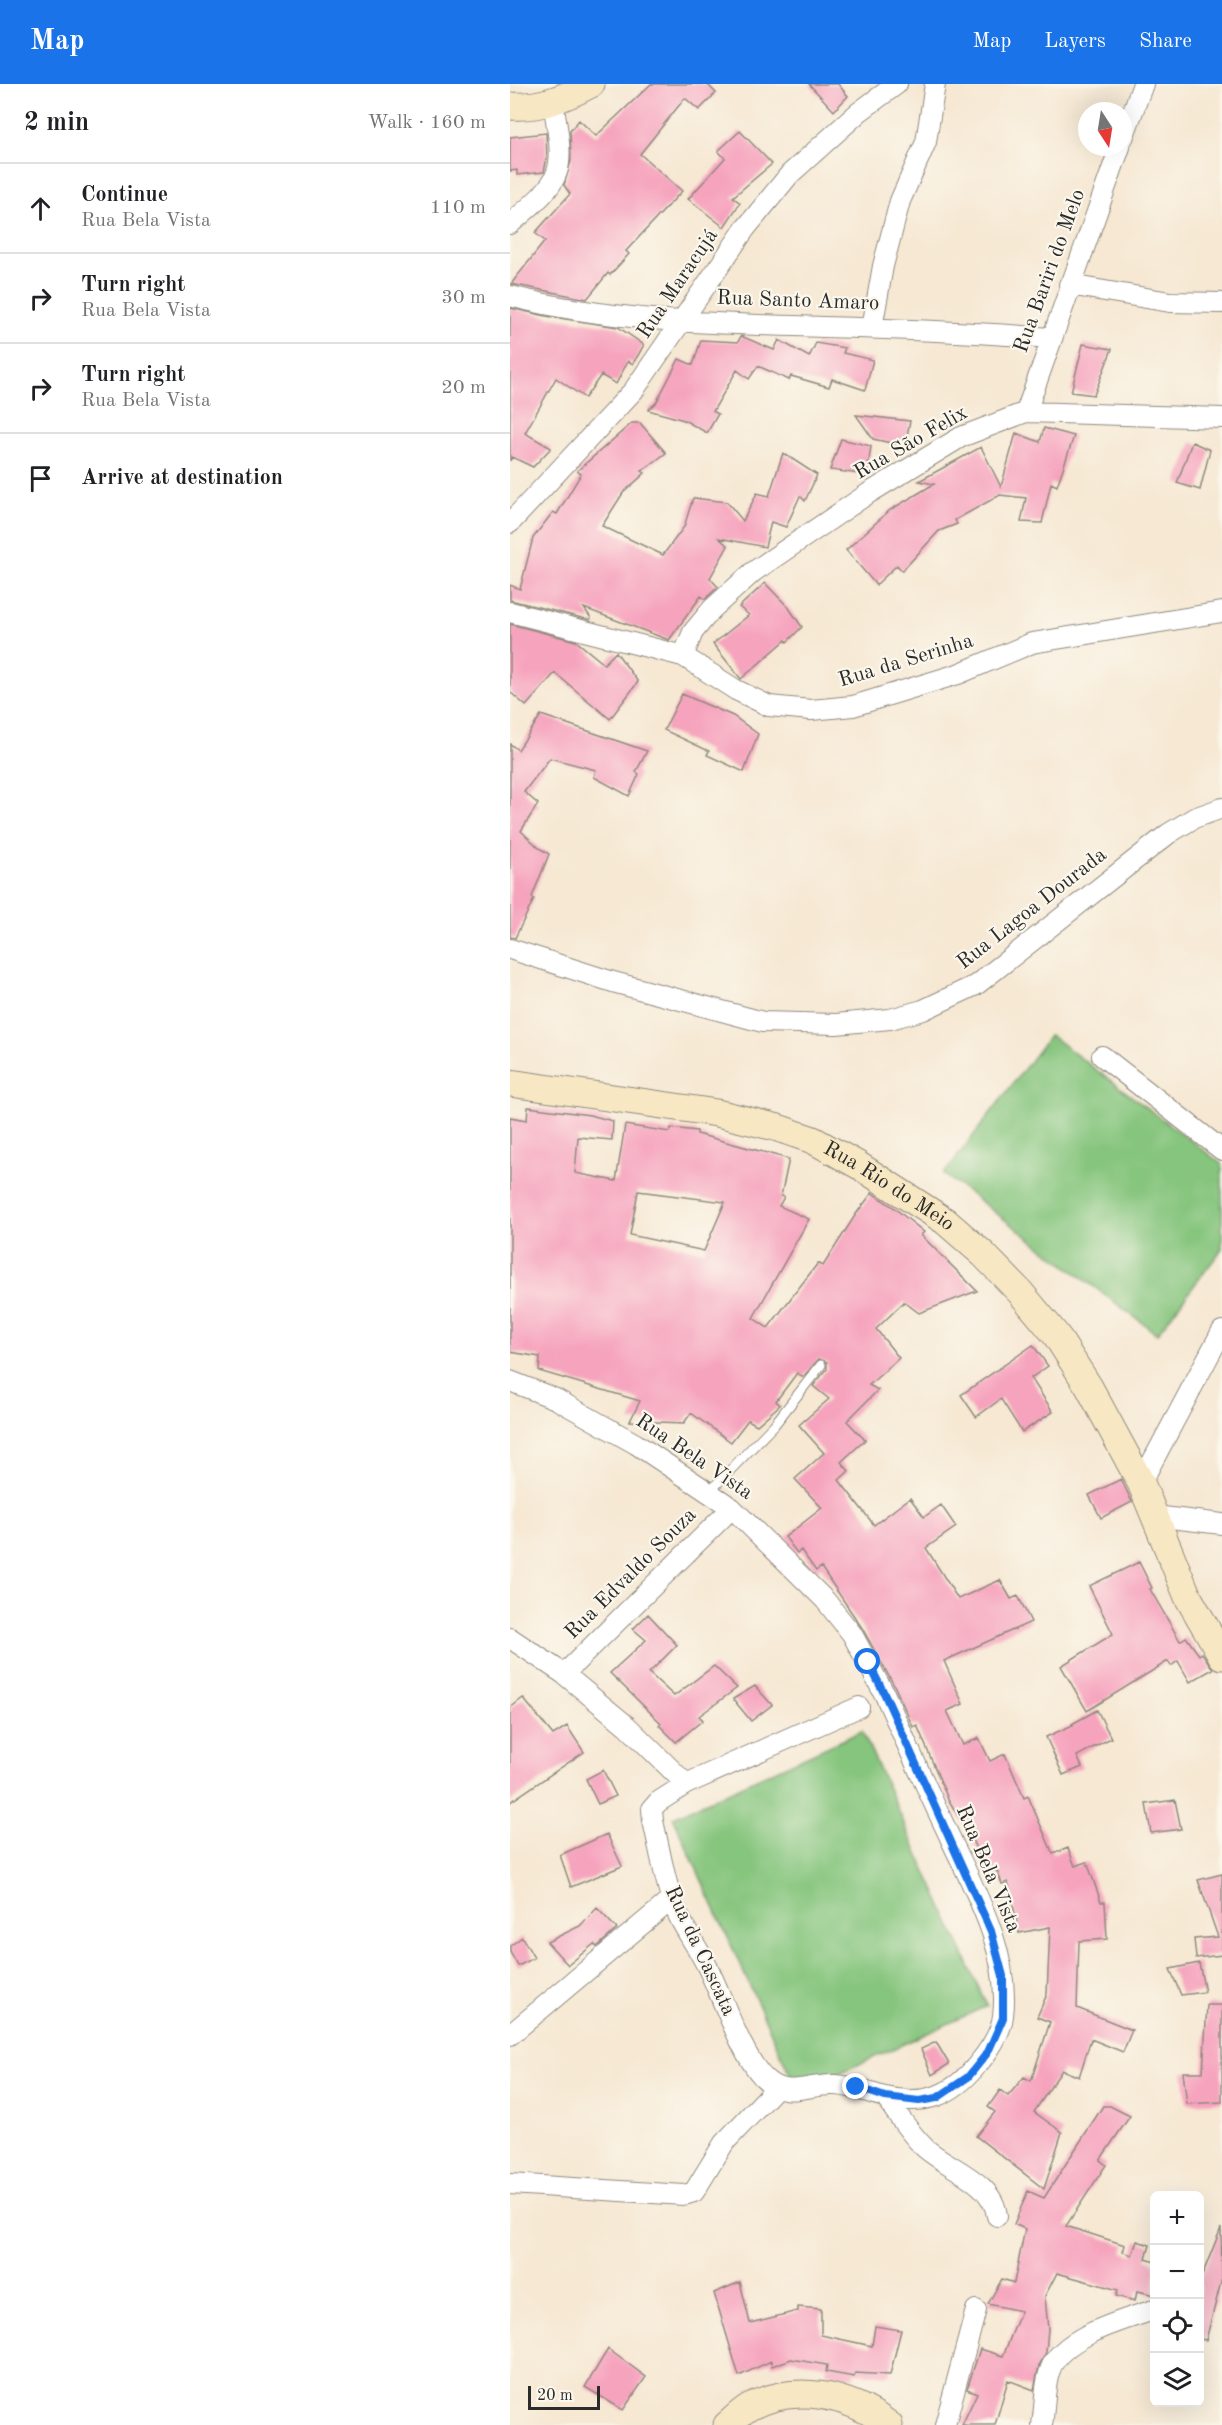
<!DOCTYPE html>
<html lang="en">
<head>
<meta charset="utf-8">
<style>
	body { margin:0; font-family:"Old Standard TT",serif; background:#f2f2f2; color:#202124 }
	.controls { position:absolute; right:18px; bottom:18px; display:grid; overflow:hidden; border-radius:9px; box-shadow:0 6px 24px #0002 }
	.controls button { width:54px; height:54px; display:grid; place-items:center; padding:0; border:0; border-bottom:2px solid #e0e0e0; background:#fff; color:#202124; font:30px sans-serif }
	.compass { position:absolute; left:568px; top:18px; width:54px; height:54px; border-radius:50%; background:#fff; box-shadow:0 6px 24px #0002; rotate:168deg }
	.scale { position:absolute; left:18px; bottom:15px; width:72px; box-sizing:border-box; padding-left:6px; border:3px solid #2b2b2b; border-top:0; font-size:16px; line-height:21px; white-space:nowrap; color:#2b2b2b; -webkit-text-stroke:4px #fbf7ec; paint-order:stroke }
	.stop { position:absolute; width:18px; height:18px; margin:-14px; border:4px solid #1a73e8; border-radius:50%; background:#fff }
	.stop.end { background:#1a73e8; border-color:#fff; box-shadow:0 2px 6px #0008 }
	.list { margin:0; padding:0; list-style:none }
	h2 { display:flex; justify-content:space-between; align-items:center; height:78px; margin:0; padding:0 24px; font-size:26px }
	h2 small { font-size:20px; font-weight:400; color:#757577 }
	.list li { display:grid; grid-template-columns:39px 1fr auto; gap:18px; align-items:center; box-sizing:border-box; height:90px; padding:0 24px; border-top:2px solid #e0e0e0 }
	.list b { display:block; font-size:22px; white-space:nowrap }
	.list p { margin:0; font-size:20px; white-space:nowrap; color:#757577 }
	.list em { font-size:20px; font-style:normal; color:#757577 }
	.icon { flex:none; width:33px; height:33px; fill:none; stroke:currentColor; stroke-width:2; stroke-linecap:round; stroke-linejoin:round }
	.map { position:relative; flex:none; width:712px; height:2341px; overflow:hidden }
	header { display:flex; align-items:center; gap:36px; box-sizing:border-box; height:84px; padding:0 30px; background:#1a73e8; color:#fff }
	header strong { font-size:28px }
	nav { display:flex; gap:33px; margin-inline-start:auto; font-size:21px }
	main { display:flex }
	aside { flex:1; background:#fff }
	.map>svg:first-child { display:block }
</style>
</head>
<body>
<header>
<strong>Map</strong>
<nav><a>Map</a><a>Layers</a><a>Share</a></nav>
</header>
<main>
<aside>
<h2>2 min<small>Walk · 160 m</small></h2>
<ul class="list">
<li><svg class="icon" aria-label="ahead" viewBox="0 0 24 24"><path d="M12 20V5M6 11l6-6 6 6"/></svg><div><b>Continue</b><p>Rua Bela Vista</p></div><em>110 m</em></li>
<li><svg class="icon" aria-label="right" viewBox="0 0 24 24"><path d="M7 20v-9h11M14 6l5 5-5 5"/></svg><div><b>Turn right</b><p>Rua Bela Vista</p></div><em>30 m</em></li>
<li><svg class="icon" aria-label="right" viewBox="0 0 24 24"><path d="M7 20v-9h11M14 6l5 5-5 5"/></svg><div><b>Turn right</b><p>Rua Bela Vista</p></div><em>20 m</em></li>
<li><svg class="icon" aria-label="arrive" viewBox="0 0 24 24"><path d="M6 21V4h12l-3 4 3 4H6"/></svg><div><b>Arrive at destination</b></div></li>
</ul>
</aside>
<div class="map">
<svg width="712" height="2341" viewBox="0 0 712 2341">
	<rect width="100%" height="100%" fill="#fbf7ec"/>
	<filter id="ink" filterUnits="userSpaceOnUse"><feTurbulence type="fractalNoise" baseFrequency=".0167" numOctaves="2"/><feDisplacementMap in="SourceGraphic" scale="12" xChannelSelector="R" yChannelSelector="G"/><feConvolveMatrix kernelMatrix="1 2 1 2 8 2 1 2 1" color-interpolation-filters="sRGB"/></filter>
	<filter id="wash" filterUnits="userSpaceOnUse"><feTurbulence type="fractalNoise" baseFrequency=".008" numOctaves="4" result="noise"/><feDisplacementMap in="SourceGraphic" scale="24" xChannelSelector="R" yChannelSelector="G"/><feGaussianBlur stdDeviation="1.35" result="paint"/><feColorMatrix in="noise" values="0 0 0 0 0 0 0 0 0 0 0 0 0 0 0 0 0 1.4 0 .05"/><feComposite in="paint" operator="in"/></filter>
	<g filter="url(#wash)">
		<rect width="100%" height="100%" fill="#f6e8d3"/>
		<!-- green -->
		<path fill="#85c57d" stroke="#587854" stroke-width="1.5" d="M540 951 712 1080V1165L647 1250 434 1090Z
			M352 1647 477 1922 288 2008 163 1733Z"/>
		<g id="blocks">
			<!-- building -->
			<path fill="#f6a3bd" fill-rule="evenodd" d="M141 0H197L206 9 189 26 175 14 130 70 172 107 116 167 119 170 100 191 98 189 77 215 1 200 35 157 25 149 60 110 54 101 61 77 60 47 69 36 86 52Z
				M299 0H328L338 12 324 27Z
				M230 47 262 80 223 113 230 119 214 143 178 115 215 74 208 67Z
				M36 49 37 74 34 88 7 91V86L0 87V53Z
				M0 224 36 232 108 243 134 261 123 280 118 277 106 300 91 291 75 314 46 294 15 349 41 364 23 383 2 373 0 377Z
				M231 252 264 266 269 256 299 273 306 259 335 264 333 269 363 276 355 306 322 295 319 303 281 292 279 296 248 282 239 295 227 286 203 327 208 330 197 349 174 336 138 326 146 319 169 275 183 281 191 256 228 258Z
				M573 260 602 265 584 311 561 308Z
				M346 331 400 337 395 362 363 355Z
				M122 339H130L156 369 132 387 135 389 113 409 92 442 153 471 174 443 183 414 217 418 233 437 247 409 259 412 273 369 307 391 295 417 290 412 276 443 261 438 255 463 209 454 218 462 200 494 208 503 195 515 191 512 159 556 74 524 81 534 80 536 0 516V501L10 505 23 454 43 428 47 430 71 390 67 387Z
				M534 344 564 352 547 402 541 399 532 439 511 438 516 414 490 411 445 436 447 440 429 447 392 487 387 481 366 501 336 466 380 426 424 400 409 397 471 363 491 403 506 349 530 358Z
				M331 355 361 362 357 391 320 386Z
				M682 358 700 366 690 406 667 399Z
				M255 499 279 524 292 543 277 558 276 556 231 595 203 560 239 531 229 523Z
				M0 540 66 557 94 580 106 568 128 598 100 635 45 589 16 622 0 608Z
				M172 610 223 632 248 650 234 688 197 671 199 667 154 646Z
				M31 631 137 667 126 688 129 690 119 712 84 693 86 686 40 674 14 708 28 720 11 747 29 764 39 770 22 813 24 815 5 854 0 853V660L8 666Z
				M18 1023 80 1031 103 1037 102 1056 68 1053 65 1089 106 1097 115 1041 160 1048 161 1044 187 1047V1050L279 1075 271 1112 274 1113 269 1122 299 1135 243 1234 258 1244 308 1179 313 1182 346 1130 362 1109 383 1123 414 1148 411 1151 467 1207 409 1229 394 1218 366 1245 389 1274 359 1301 368 1306 337 1337 355 1356 331 1378 339 1387 329 1396 364 1441 400 1414 414 1433 431 1421 446 1443 416 1464 448 1515 490 1496 501 1515 508 1512 521 1538 434 1577 453 1620 437 1627 453 1661 469 1654 480 1677 495 1670 514 1714 518 1712 543 1770 558 1764 565 1782 577 1778 591 1818H595L597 1855 569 1857 567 1924 622 1946 613 1968 581 1955 569 1993 552 1986 524 2028 552 2048 534 2105 466 2052 485 2028 478 2023 490 2006 498 2012 514 1993 521 1997 540 1938 527 1933 537 1910 540 1843 509 1849 498 1798 492 1800 487 1786 478 1790 454 1739 453 1740 438 1715 407 1641 403 1643 385 1603 352 1544 311 1483 306 1487 291 1466 287 1469 275 1453 312 1424 285 1395 314 1369 289 1341 319 1315 303 1302 317 1285V1278L309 1275 293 1293 287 1289 266 1317 270 1321 247 1341 238 1336 221 1358 181 1329 174 1339 120 1337 130 1317 29 1287 30 1273 0 1268V1033L17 1036ZM128 1107 215 1118 194 1167 120 1151Z
				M523 1261 538 1282 521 1294 543 1328 512 1348 491 1315 466 1333 451 1311Z
				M611 1395 622 1418 591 1434 579 1411Z
				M629 1478 642 1504 640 1505 670 1557 676 1553 689 1571 692 1569 703 1585 680 1598 668 1577 661 1582 658 1577 577 1627 551 1582 603 1550 579 1502Z
				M138 1530 167 1561 139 1589 164 1612 204 1582 227 1604 189 1632 193 1636 166 1658 149 1641 151 1639 100 1589 136 1556 123 1545Z
				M245 1602 262 1621 241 1637 223 1615Z
				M13 1614 43 1651 57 1642 74 1668 0 1718V1624Z
				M587 1626 601 1654 567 1672 572 1683 553 1691 536 1653 563 1641 562 1640Z
				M93 1686 106 1712 88 1720 76 1695Z
				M665 1716 671 1745 641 1749 636 1720Z
				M97 1750 112 1782 61 1803 50 1771Z
				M712 1790V1871L686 1874 684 1855 708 1853 688 1796Z
				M87 1824 107 1845 87 1863 84 1860 58 1881 37 1858 70 1842Z
				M12 1853 24 1874 8 1882 0 1868V1862Z
				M689 1879 695 1908 671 1911 660 1885Z
				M697 1921H712V2018L677 2020 673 1988H693Z
				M426 1958 439 1980 422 1991 411 1965Z
				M593 2022H600L620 2032 590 2076 596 2081 556 2142 615 2161 613 2168 622 2171 627 2157 640 2161 636 2175 645 2178V2211L627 2207 625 2217 606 2212 608 2206 547 2189 535 2212 538 2245 536 2268 529 2282 524 2306 498 2296 485 2341H452L467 2309 457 2305 470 2265 493 2272 511 2227 478 2220 492 2195 504 2199 515 2145 504 2140 518 2107 534 2114Z
				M711 2144 712 2194 696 2256 690 2255V2197Z
				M230 2198 240 2239 288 2227V2223L311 2225V2251L362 2262 365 2242 391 2246 380 2291 345 2289 344 2293 316 2288 317 2281 281 2275 262 2282 261 2277 229 2292 204 2209Z
				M98 2265 136 2293 113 2326 75 2303Z"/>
		</g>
	</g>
	<g filter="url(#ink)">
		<use href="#blocks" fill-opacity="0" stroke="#908a7f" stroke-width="1.5"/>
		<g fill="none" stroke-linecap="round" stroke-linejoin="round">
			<!-- service casing -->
			<g stroke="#908a7f" stroke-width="11">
				<path id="service" d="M199 1408 264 1341 311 1281"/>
			</g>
			<!-- minor casing -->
			<g stroke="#908a7f" stroke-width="22">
				<path id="minor" d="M613 54 633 0
					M0 140C56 93 55 89 43 18
					M559 201 660 218 712 219
					M0 212C101 238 209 240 313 243 389 245 465 248 541 254
					M362 244 373 182 390 117 416 58 425 0
					M516 328 610 63
					M0 439 124 306 235 145 280 90 349 28 387 0
					M0 528 173 572 226 606 259 622 301 626 343 622 448 590 522 559 712 528
					M173 572 183 548 202 525 243 488 359 409 451 353 516 328 712 334
					M0 865 103 898 253 938 326 940 380 935 413 926 466 901 658 750 684 734 712 724
					M592 972 712 1066
					M0 1297 46 1315 126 1360 222 1424 315 1516 342 1550 375 1611C395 1656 415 1701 436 1745 462 1802 501 1867 493 1932 491 1949 478 1968 468 1980 442 2012 415 2022 375 2013 358 2009 344 2002 326 2001 298 1999 277 2017 253 1993 231 1970 212 1912 197 1882 186 1860 168 1837 161 1813 153 1788 149 1762 143 1737L142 1725 148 1718 176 1700 349 1623
					M631 1399 712 1247
					M644 1432 712 1440
					M0 1554 54 1590 117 1642 176 1700
					M54 1590 222 1424
					M0 1951 162 1815
					M375 2013C388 2030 399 2049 415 2064 439 2085 483 2097 487 2132
					M0 2100 174 2111 184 2108 214 2059 267 2003
					M435 2341 466 2226
					M532 2341C535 2324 534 2302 540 2286 551 2253 613 2236 644 2226"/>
			</g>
			<!-- secondary casing -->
			<g stroke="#908a7f" stroke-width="29">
				<g id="secondary">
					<path d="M0 22C31 24 54 14 81 0"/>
					<path id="s1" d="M0 999 207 1029 265 1043 303 1056 348 1081 435 1137 473 1170 510 1208 546 1251 579 1303 631 1399 678 1513 712 1572"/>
					<path d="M217 2341C224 2335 231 2328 239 2323 285 2299 339 2310 379 2341"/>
				</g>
			</g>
			<!-- service -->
			<use href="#service" stroke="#fff" stroke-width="9"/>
			<!-- minor -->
			<use href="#minor" stroke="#fff" stroke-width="20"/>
			<!-- secondary -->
			<use href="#secondary" stroke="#f7e8c3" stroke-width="27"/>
		</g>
	</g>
	<g fill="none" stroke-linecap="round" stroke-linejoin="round" filter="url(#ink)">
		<!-- route -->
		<path stroke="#1a73e8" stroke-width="8" d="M346 2003 375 2013 409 2017 427 2014 458 1993 478 1968 493 1934V1892L481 1847 375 1611 358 1578"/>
	</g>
	<g text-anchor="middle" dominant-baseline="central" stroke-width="4.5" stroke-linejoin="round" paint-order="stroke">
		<!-- street labels -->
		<g font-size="21" fill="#2b2b2b" stroke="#fbf7ec">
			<text transform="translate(540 187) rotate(-70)">Rua Bariri do Melo</text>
			<text transform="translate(168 200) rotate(-56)">Rua Maracujá</text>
			<text transform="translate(288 217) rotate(2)">Rua Santo Amaro</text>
			<text transform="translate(401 359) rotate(-30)">Rua São Felix</text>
			<text transform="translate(396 577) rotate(-17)">Rua da Serinha</text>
			<text transform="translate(522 825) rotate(-38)">Rua Lagoa Dourada</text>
			<text stroke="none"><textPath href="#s1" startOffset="398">Rua Rio do Meio</textPath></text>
			<text transform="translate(184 1373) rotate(34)">Rua Bela Vista</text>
			<text transform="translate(121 1490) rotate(-45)">Rua Edvaldo Souza</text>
			<text transform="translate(478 1785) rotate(67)">Rua Bela Vista</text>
			<text transform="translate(190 1867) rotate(65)">Rua da Cascata</text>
		</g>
	</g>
</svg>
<div class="controls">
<button>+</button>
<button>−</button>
<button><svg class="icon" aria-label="locate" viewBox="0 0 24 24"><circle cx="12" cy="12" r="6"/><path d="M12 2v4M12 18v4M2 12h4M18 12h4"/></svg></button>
<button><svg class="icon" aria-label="layers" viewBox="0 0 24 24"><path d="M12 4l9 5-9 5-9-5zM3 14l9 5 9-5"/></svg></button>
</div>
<svg class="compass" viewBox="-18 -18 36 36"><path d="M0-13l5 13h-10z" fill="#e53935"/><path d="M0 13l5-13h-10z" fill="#757577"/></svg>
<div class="scale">20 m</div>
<div class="stop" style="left:358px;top:1578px"></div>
<div class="stop end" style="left:346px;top:2003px"></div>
</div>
</main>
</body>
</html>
